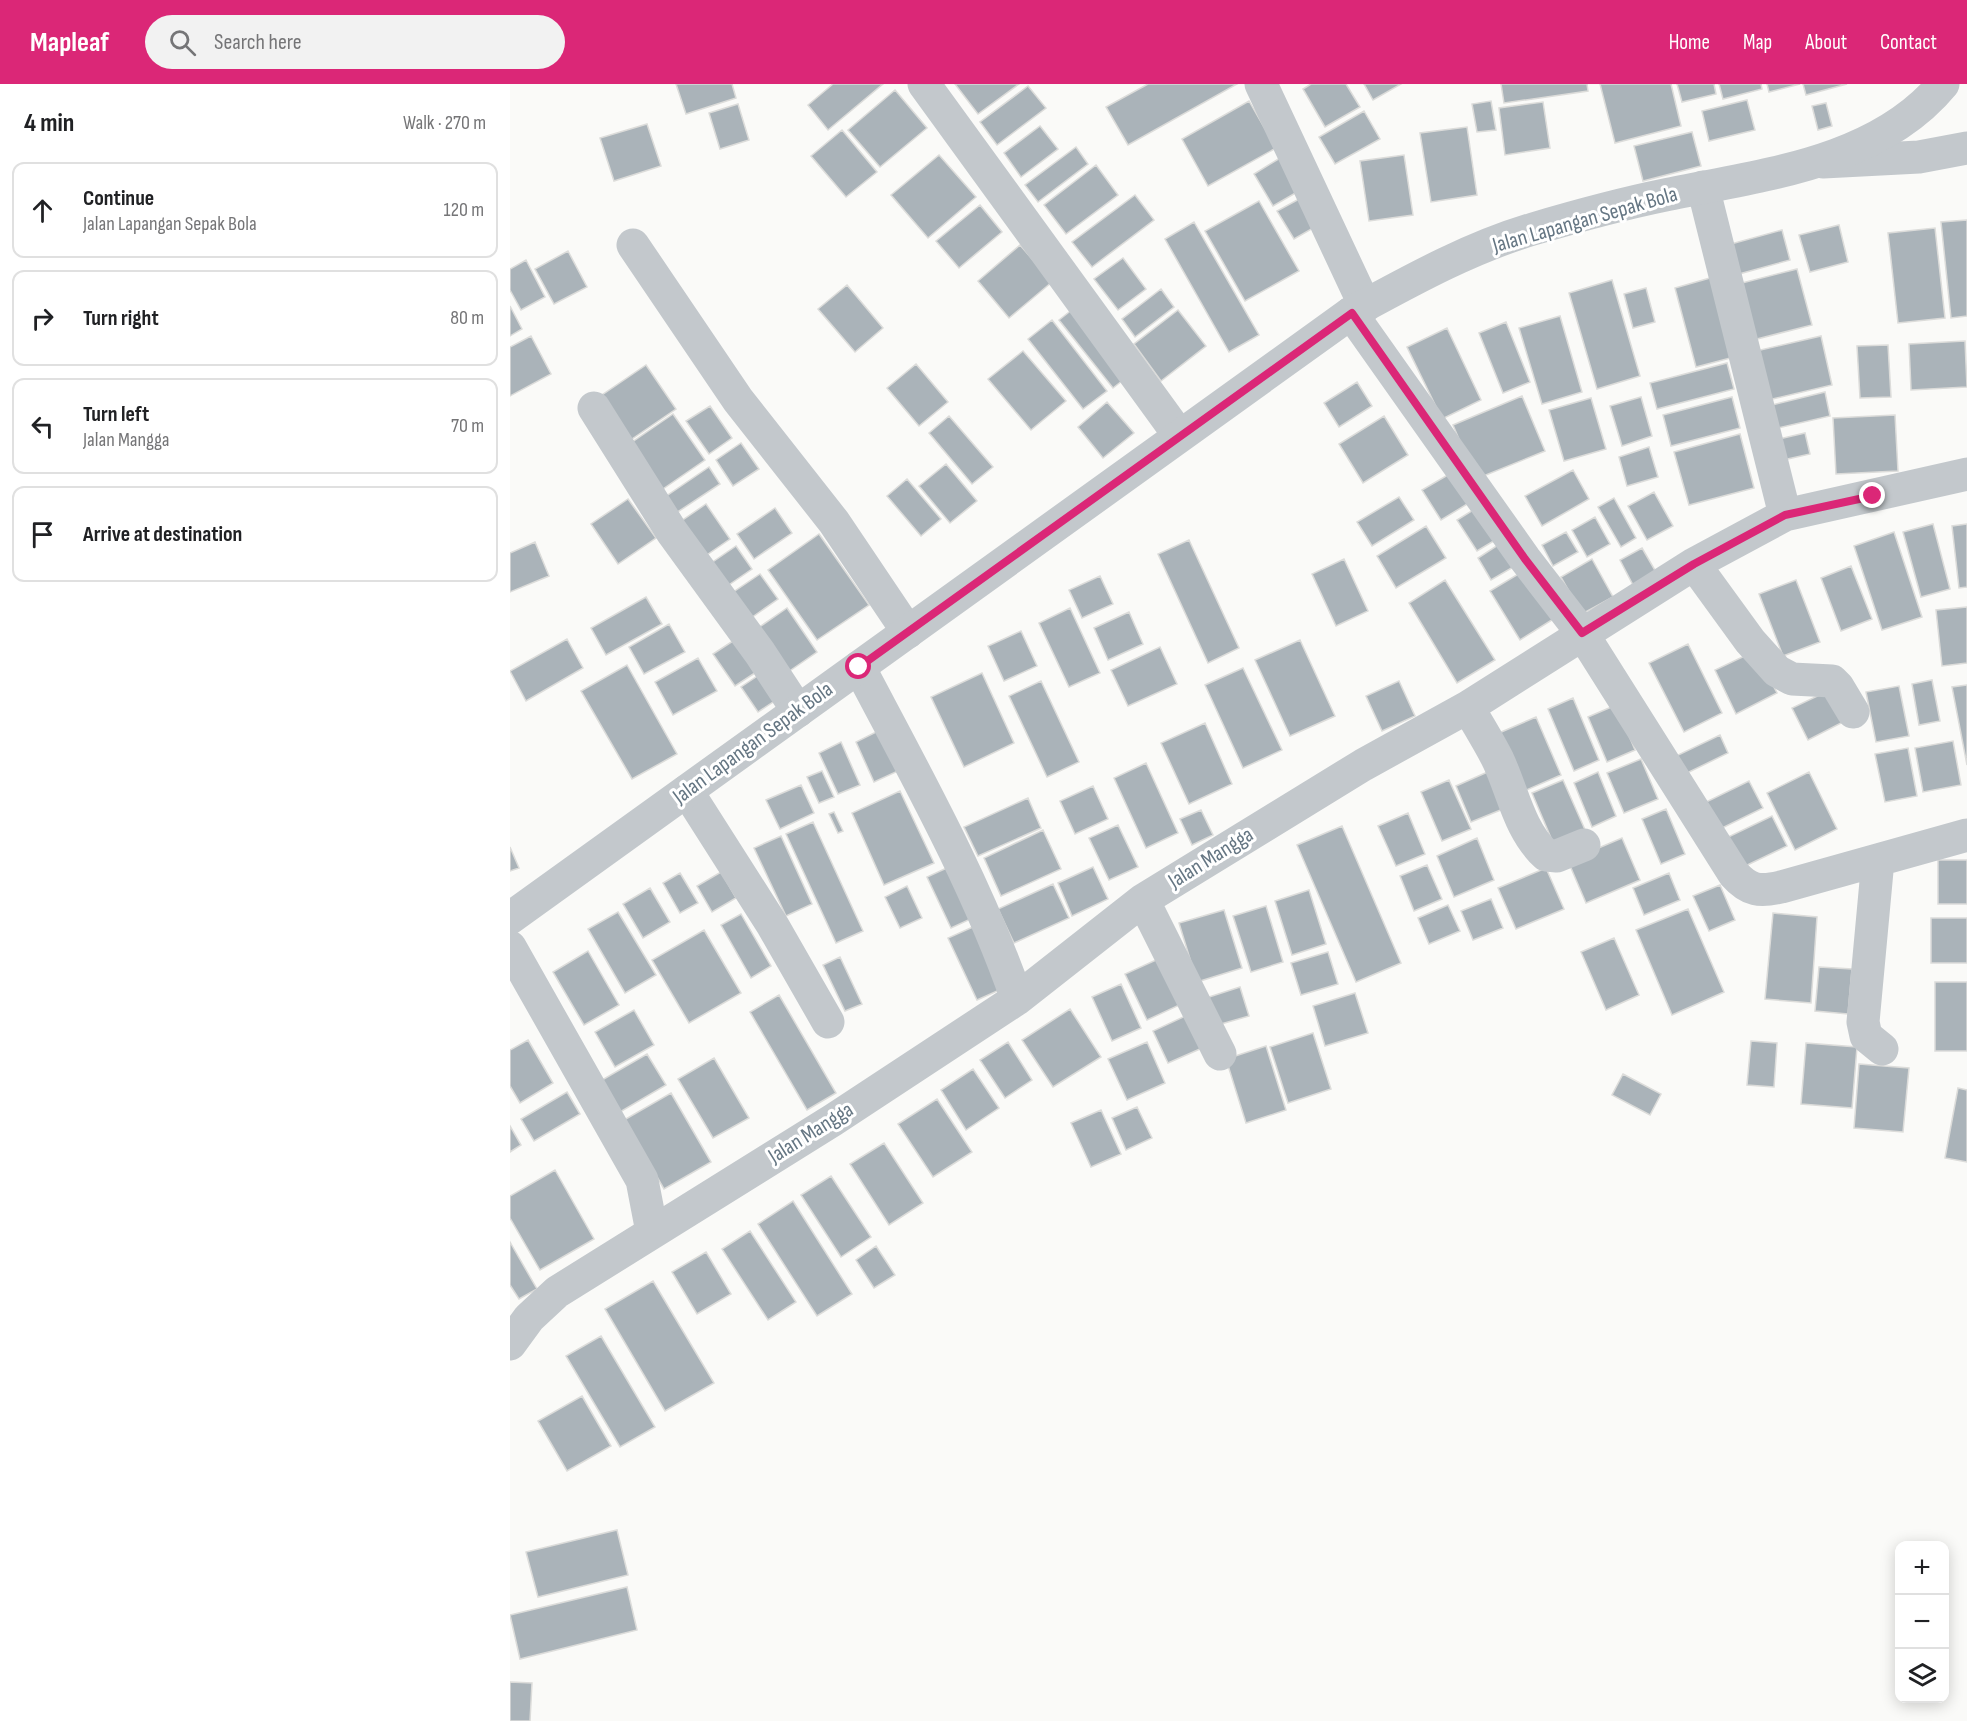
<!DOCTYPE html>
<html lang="en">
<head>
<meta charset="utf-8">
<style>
	body { margin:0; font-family:"Sofia Sans Condensed",sans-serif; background:#f2f2f2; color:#202124 }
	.controls { position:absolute; right:18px; bottom:18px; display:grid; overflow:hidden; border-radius:12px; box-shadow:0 3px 15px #0003 }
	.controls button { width:54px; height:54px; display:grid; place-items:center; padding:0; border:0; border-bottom:2px solid #e0e0e0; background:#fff; color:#202124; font:30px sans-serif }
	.stop { position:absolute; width:18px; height:18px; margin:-14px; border:4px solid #db2777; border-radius:50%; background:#fff }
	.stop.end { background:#db2777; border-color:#fff; box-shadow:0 2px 6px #0008 }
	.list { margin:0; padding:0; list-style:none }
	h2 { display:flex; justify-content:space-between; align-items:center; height:78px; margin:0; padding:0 24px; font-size:26px }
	h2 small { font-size:20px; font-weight:400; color:#757577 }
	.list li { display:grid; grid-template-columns:39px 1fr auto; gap:18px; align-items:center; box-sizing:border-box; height:96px; margin:0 12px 12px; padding:0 12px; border:2px solid #e0e0e0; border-radius:12px }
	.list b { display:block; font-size:22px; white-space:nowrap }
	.list p { margin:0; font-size:20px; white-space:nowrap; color:#757577 }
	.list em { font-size:20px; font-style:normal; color:#757577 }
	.icon { flex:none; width:33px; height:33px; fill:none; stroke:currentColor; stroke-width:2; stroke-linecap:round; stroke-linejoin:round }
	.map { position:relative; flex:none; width:1457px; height:1637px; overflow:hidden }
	header { display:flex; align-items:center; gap:36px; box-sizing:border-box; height:84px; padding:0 30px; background:#db2777; color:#fff }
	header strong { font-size:28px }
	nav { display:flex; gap:33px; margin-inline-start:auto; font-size:21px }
	.search { width:420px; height:54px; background:#f2f2f2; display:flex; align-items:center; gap:15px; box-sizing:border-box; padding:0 21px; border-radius:33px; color:#757577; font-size:22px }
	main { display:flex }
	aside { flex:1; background:#fff }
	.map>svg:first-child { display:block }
</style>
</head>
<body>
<header>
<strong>Mapleaf</strong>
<div class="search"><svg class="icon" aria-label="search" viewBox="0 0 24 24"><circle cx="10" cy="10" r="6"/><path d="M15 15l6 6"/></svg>Search here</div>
<nav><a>Home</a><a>Map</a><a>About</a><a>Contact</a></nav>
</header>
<main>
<aside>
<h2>4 min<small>Walk · 270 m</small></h2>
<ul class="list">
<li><svg class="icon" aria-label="ahead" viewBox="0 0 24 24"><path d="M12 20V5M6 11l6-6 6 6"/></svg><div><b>Continue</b><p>Jalan Lapangan Sepak Bola</p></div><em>120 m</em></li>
<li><svg class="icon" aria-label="right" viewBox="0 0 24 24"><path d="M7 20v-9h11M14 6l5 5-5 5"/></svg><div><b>Turn right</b></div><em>80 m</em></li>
<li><svg class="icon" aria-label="left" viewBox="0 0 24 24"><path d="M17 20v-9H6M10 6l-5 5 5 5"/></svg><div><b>Turn left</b><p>Jalan Mangga</p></div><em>70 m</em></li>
<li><svg class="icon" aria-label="arrive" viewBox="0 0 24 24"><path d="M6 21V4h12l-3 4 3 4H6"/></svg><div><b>Arrive at destination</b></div></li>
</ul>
</aside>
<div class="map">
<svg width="1457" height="1637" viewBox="0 0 1457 1637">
	<rect width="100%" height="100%" fill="#fafaf8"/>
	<!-- building -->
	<path fill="#aab3b9" stroke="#dcdcda" stroke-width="1.5" d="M166 0H222L226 14 176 30Z
		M323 0H373L318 46 298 21Z
		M445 0H509L468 30Z
		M638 0H727L618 61 596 23Z
		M801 0H836L850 23 815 43 793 5Z
		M854 0H891L863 16Z
		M991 0H1077L1078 7 994 19Z
		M1090 0H1161L1171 42 1105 59Z
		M1167 0H1204L1206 10 1172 18Z
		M1209 0H1251L1252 5 1213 15Z
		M1257 0H1290L1259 8Z
		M1293 0H1337L1296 11Z
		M518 2 536 24 487 61 470 38Z
		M385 6 417 44 370 83 338 46Z
		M1237 16 1245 46 1199 57 1192 27Z
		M739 17 766 64 698 102 672 55Z
		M981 17 986 46 967 48 962 20Z
		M1033 18 1040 64 995 71 989 24Z
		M1316 19 1322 42 1308 46 1302 22Z
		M228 20 239 56 210 65 199 29Z
		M854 27 870 55 825 80 809 53Z
		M137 40 151 82 104 97 90 54Z
		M530 42 548 65 511 93 494 69Z
		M957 43 967 111 921 118 910 49Z
		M332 46 367 88 336 113 301 72Z
		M1182 48 1191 82 1133 97 1124 62Z
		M566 63 578 80 528 118 515 101Z
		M429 71 466 113 418 154 381 111Z
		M894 71 903 131 859 137 850 77Z
		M770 74 789 107 763 122 744 90Z
		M586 81 608 111 556 150 534 121Z
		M625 111 644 136 582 183 562 158Z
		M789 115 805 143 784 155 767 127Z
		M749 117 789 187 735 217 695 147Z
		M470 121 492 148 449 184 426 157Z
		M1457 136V232L1441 234 1431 138Z
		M684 138 749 251 719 268 655 155Z
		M1329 141 1338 178 1300 188 1289 151Z
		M1425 144 1435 234 1388 239 1378 149Z
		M1272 146 1280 176 1229 190 1221 160Z
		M510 161 542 198 499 234 468 197Z
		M58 167 77 203 44 220 25 185Z
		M613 174 636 205 608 226 584 195Z
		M16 176 35 213 11 226 0 206V185Z
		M1287 185 1302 241 1243 256 1228 200Z
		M1207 192 1228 272 1186 283 1165 204Z
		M1102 196 1130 292 1087 305 1059 209Z
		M337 201 373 244 345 268 308 225Z
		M1136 204 1145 238 1123 244 1114 210Z
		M651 205 664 223 625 253 612 235Z
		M568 221 622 289 603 304 549 236Z
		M0 222 12 245 0 252Z
		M668 226 696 262 651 297 624 260Z
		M1050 232 1072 308 1032 320 1009 244Z
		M542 236 597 307 573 325 518 255Z
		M996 238 1020 298 993 309 969 249Z
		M937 244 971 316 932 335 897 263Z
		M21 252 41 290 0 312V263Z
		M1311 252 1322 301 1258 316 1246 267Z
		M1455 257 1457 303 1401 306 1399 260Z
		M1378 261 1381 313 1350 314 1347 262Z
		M513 267 556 317 521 346 478 295Z
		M1217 279 1224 305 1147 325 1140 299Z
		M406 280 438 318 409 342 377 304Z
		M136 281 166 325 119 357 89 313Z
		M847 298 862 322 829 343 814 319Z
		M1315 308 1320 332 1264 345 1258 322Z
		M1012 312 1035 367 966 395 943 341Z
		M1131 313 1142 352 1112 362 1100 322Z
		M1222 313 1230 344 1161 362 1153 331Z
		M1081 314 1096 365 1054 377 1039 326Z
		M597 318 624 349 593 374 568 343Z
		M200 322 222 354 199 370 176 337Z
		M163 330 195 376 147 409 115 363Z
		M1385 331 1388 387 1326 390 1323 334Z
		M439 332 483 383 462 400 419 349Z
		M874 332 898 371 853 399 829 360Z
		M1295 349 1300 370 1273 376 1269 355Z
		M1230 350 1244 404 1179 421 1164 368Z
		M231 359 249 385 223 402 206 376Z
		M1139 363 1148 393 1117 402 1109 373Z
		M436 380 467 417 440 439 409 402Z
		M199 383 210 400 163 431 152 415Z
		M948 385 967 414 931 436 912 406Z
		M1063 386 1079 415 1032 442 1015 412Z
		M397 395 431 435 411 452 377 412Z
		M1144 408 1163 442 1137 456 1118 422Z
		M889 413 904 436 862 462 847 438Z
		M1104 414 1126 454 1111 463 1088 423Z
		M118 415 146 454 108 480 81 440Z
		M196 420 220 455 185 479 161 444Z
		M973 420 992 452 967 467 947 436Z
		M265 424 282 449 244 475 227 450Z
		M1085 433 1100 460 1077 473 1062 446Z
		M1423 440 1440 505 1411 513 1393 448Z
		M1457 440V503L1449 504 1442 442Z
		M916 442 936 474 886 504 867 472Z
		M1056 448 1068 468 1043 482 1032 461Z
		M1384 448 1412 533 1372 546 1344 462Z
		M309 450 359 521 307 556 258 486Z
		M679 456 729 564 698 579 648 470Z
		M25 458 39 492 0 508V469Z
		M991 459 1005 482 981 496 968 474Z
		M226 462 242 485 207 509 191 486Z
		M1132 464 1146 488 1123 501 1110 476Z
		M834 475 858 527 826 542 802 490Z
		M1082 475 1103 513 1072 530 1051 493Z
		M1341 482 1362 535 1331 547 1311 494Z
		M1015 486 1045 534 1010 556 980 507Z
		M250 490 268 515 231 541 213 515Z
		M590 492 603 520 572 534 559 506Z
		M935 496 985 576 947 599 899 519Z
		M1286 496 1310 558 1273 572 1249 510Z
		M136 513 152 540 96 571 81 544Z
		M1457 523V579L1432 582 1426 526Z
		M277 524 307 568 278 588 248 544Z
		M560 524 590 589 559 603 529 539Z
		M619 528 633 560 598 576 584 544Z
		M159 540 175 568 134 590 119 563Z
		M511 547 527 582 494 597 478 562Z
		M232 551 254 583 225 602 203 570Z
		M57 555 73 584 16 617 0 587Z
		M790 556 825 632 780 652 745 576Z
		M1178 560 1212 629 1174 648 1139 579Z
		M650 563 667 600 618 622 601 586Z
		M1245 567 1267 609 1226 630 1205 586Z
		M188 574 207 607 163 631 145 598Z
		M117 581 167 670 122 695 71 607Z
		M733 584 772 666 733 684 695 601Z
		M252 589 269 614 248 628 231 603Z
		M472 589 504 659 454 683 421 613Z
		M1422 596 1430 637 1409 641 1402 600Z
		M531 597 569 678 537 693 499 612Z
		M889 597 905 632 872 647 856 612Z
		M1457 601V681L1442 603Z
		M1389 602 1399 652 1366 658 1356 608Z
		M1322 605 1337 636 1298 656 1282 624Z
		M1063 614 1089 676 1064 687 1038 625Z
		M1106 621 1125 666 1097 678 1078 633Z
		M1026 633 1051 691 1014 707 989 649Z
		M695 639 722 700 679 720 651 659Z
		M370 646 388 687 364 698 346 658Z
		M1210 651 1218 669 1175 690 1166 672Z
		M1443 657 1451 701 1413 708 1405 664Z
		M331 658 350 701 328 710 309 669Z
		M1398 664 1407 712 1375 718 1365 670Z
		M1131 675 1148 715 1114 729 1097 689Z
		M636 679 668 749 636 764 604 694Z
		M982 686 998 723 961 738 946 702Z
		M312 687 324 713 309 719 297 693Z
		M1088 688 1106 732 1082 743 1064 699Z
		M1299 688 1327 745 1285 766 1257 709Z
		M939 696 961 745 932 757 911 708Z
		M1053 696 1076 748 1044 761 1022 709Z
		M1239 697 1253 724 1206 747 1192 720Z
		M291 701 304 729 270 745 256 716Z
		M583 702 598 735 565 750 550 717Z
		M390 707 424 779 374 801 342 729Z
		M518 714 531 744 468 772 454 743Z
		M1156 725 1175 770 1151 780 1132 735Z
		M691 726 703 751 682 761 670 735Z
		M324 728 333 747 328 749 319 730Z
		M898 729 915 770 886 782 868 742Z
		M1262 732 1277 762 1229 785 1214 755Z
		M303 738 353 847 326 859 276 750Z
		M608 741 628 783 599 796 579 754Z
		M832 742 891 879 846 898 787 761Z
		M533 746 551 785 491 812 474 774Z
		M271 752 302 820 276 832 244 764Z
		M967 754 984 796 944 813 927 772Z
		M1112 754 1130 796 1076 819 1058 777Z
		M0 763 9 784 0 787Z
		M1428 776H1457V820H1428Z
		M917 781 932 815 904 827 890 792Z
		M441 782 465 833 441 844 417 793Z
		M583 783 598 815 562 832 548 799Z
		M1036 784 1054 825 1006 845 988 804Z
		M211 788 226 814 202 828 187 802Z
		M170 789 188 819 170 829 153 799Z
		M1159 789 1170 816 1134 831 1123 804Z
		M543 800 559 834 504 859 488 825Z
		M1210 801 1225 836 1199 847 1183 812Z
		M397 802 412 834 390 844 375 813Z
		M140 804 160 838 133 854 113 820Z
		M799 806 816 860 782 871 765 817Z
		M981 815 993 844 963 856 951 827Z
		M938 821 950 847 919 860 908 834Z
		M756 822 773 878 741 888 723 832Z
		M1178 825 1214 908 1162 931 1126 846Z
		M714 826 732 884 687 898 669 839Z
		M108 828 146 891 115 909 78 845Z
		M1263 829 1307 833 1301 919 1255 915Z
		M231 830 261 882 241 894 211 841Z
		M1421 834H1457V879H1421Z
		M465 842 494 904 467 916 438 854Z
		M194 846 231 909 179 939 142 876Z
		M1104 854 1129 911 1096 926 1071 868Z
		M78 867 109 921 74 941 43 888Z
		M818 868 828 900 791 911 781 879Z
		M657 871 678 917 637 936 615 890Z
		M330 873 352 920 335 927 313 881Z
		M1309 883 1342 885 1338 930 1305 927Z
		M1425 898H1457V967H1425Z
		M611 900 631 944 602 957 582 913Z
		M730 903 739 932 704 942 696 914Z
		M845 909 858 949 815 962 803 922Z
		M269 911 326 1009 297 1026 240 928Z
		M560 925 591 973 543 1003 512 956Z
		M124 926 144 961 105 983 85 948Z
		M684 928 699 961 658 979 643 947Z
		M803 949 821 1005 778 1019 760 963Z
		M18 956 43 999 10 1019 0 1002V966Z
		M1241 957 1267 959 1264 1003 1237 1001Z
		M498 958 522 996 495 1014 470 976Z
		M637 958 655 999 617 1016 598 975Z
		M1296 959 1347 963 1342 1024 1291 1020Z
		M756 962 776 1026 736 1039 716 975Z
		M137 970 156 1001 110 1028 92 996Z
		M204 974 239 1034 203 1054 168 995Z
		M1349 980 1399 984 1393 1048 1344 1044Z
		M463 985 489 1024 456 1046 431 1006Z
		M1113 990 1151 1010 1140 1031 1102 1011Z
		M1448 1004 1457 1006V1078L1435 1074Z
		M57 1008 70 1030 24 1057 11 1035Z
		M161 1009 201 1078 154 1105 114 1036Z
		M427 1015 462 1068 423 1093 388 1040Z
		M627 1023 642 1054 616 1066 602 1034Z
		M591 1026 611 1070 581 1083 561 1039Z
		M0 1042 11 1061 0 1068Z
		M374 1059 413 1119 379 1141 340 1080Z
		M45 1086 84 1155 30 1186 0 1134V1112Z
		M321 1092 361 1153 331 1173 291 1111Z
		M283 1117 342 1210 307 1232 248 1140Z
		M240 1147 286 1218 258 1236 212 1165Z
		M0 1158 27 1205 9 1215 0 1201Z
		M366 1162 385 1191 364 1204 346 1176Z
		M196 1168 221 1210 187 1230 162 1188Z
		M143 1197 204 1299 155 1327 95 1225Z
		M91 1252 145 1343 110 1363 56 1272Z
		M72 1312 101 1362 57 1387 28 1337Z
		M107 1446 118 1491 28 1513 16 1468Z
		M117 1503 127 1546 10 1575 0 1531Z
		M0 1598 22 1599 20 1637H0Z"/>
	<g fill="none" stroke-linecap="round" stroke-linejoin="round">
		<!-- minor -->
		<path stroke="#c3c8cc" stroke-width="33" d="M414 0 669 351
			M751 0 855 222
			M1313 78 1409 73 1457 64
			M1193 103 1275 431
			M123 161 228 316 324 438 398 548
			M841 229 1015 475 1072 549 1224 790C1239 807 1250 808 1271 803L1457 751
			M84 324 162 448 250 569 288 627
			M1184 480 1240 557 1267 587 1282 595 1322 597 1328 603 1343 628
			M349 583C406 691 467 800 507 915
			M958 623C968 641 979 658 988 676 1003 708 1009 746 1036 771L1047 772 1074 761
			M177 707 263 842 318 938
			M1368 776 1353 938 1356 952 1372 965
			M633 816 710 970
			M0 863 132 1096 142 1148
			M0 1260 19 1234 47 1208 323 1036 507 915 633 816 853 681 958 623 1184 480 1275 431 1457 390"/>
		<!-- tertiary -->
		<path stroke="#c3c8cc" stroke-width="33" d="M0 834 841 229C900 197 959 164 1023 145 1067 132 1111 120 1155 111 1250 91 1367 80 1433 0"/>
	</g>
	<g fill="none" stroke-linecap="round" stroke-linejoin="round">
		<!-- route -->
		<path stroke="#db2777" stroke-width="8" d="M349 583 842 229 1015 475 1072 549 1184 480 1275 431 1363 412"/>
	</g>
	<g text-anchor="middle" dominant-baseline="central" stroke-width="6" stroke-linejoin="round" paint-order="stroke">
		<!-- street labels -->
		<g font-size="22" fill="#657683" stroke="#fff">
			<text transform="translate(1075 136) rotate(-16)">Jalan Lapangan Sepak Bola</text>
			<text transform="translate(243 659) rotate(-36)">Jalan Lapangan Sepak Bola</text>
			<text transform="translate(701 774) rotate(-32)">Jalan Mangga</text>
			<text transform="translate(301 1049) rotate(-32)">Jalan Mangga</text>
		</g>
	</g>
</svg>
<div class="controls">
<button>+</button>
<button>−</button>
<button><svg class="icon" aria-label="layers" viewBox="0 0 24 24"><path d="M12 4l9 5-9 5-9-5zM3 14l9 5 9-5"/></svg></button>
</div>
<div class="stop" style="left:349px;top:583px"></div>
<div class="stop end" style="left:1363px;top:412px"></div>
</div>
</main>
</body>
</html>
